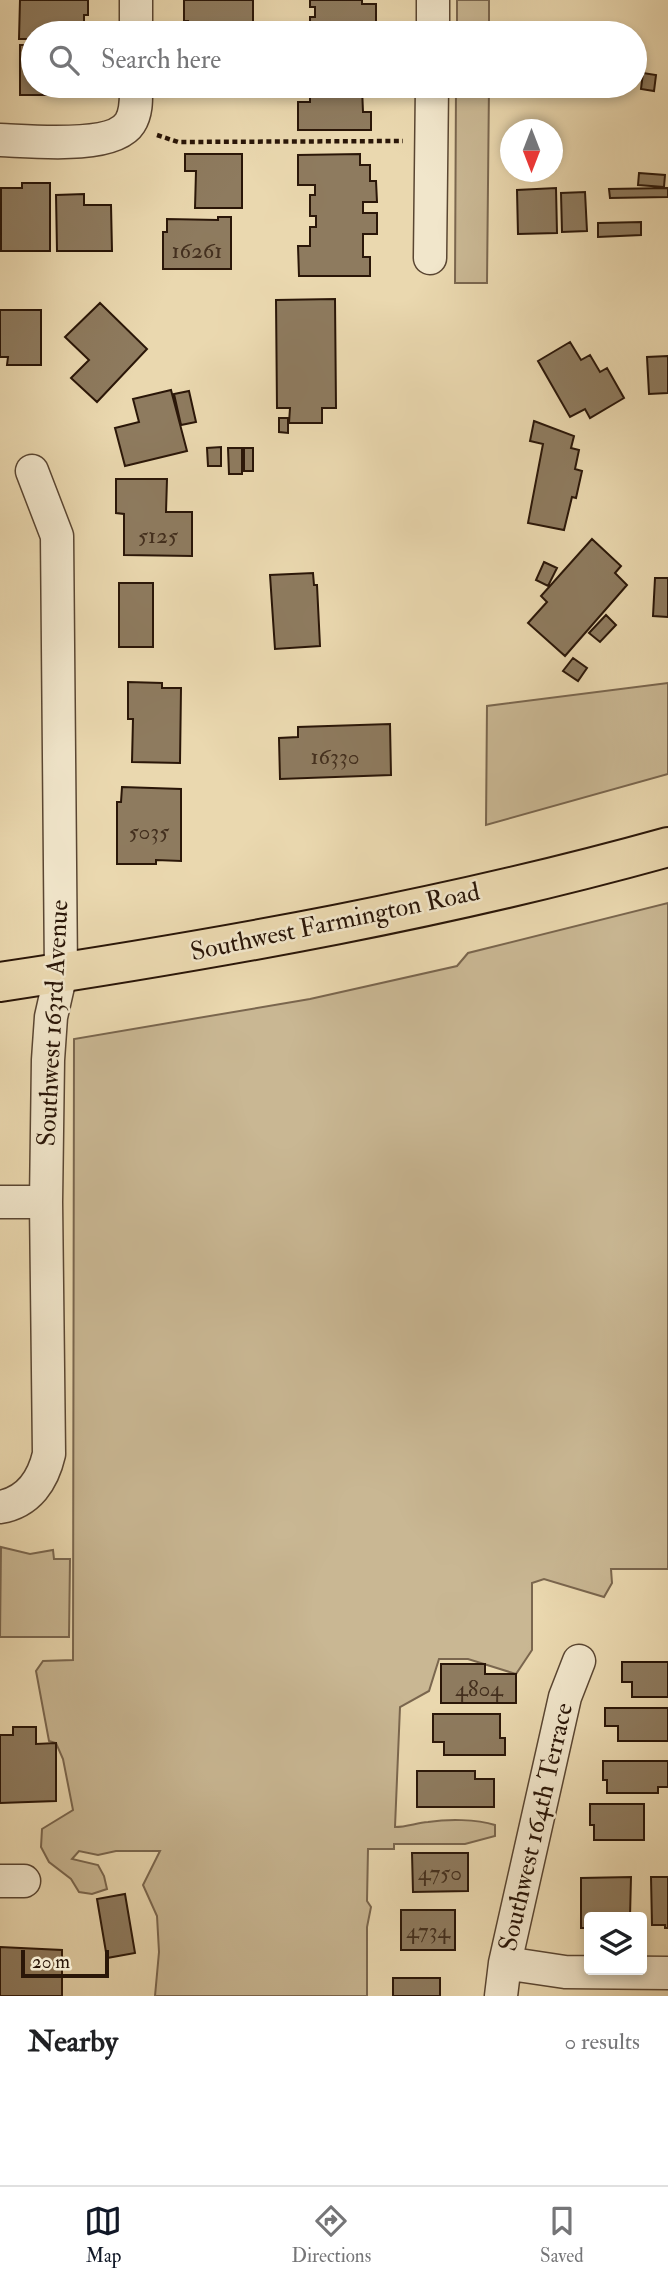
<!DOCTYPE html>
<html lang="en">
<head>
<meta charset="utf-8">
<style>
	body { margin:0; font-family:"IM FELL Double Pica",serif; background:#f2f2f2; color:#202124 }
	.controls { position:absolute; right:21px; bottom:21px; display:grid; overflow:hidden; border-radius:7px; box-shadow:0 4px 10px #0003 }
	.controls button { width:63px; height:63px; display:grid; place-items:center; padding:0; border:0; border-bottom:2px solid #e0e0e0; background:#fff; color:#202124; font:35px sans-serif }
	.compass { position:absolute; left:500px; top:119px; width:63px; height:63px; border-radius:50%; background:#fff; box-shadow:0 4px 10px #0003; rotate:180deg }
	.scale { position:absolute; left:21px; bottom:18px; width:88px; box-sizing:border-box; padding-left:7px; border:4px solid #2a1608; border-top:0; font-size:19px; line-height:24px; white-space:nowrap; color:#2a1608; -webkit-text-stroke:5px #f1e6cb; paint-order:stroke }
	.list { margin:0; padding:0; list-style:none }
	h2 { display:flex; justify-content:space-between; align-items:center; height:91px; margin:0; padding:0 28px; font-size:30px }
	h2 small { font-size:23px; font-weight:400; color:#757577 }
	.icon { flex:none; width:38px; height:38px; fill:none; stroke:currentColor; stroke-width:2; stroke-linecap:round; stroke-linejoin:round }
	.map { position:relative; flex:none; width:668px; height:1996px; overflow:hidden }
	.search { position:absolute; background:#fff; box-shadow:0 4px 10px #0003; left:21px; right:21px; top:21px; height:77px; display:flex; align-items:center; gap:18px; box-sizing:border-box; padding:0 24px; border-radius:38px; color:#757577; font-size:26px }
	.sheet { height:189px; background:#fff }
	nav { display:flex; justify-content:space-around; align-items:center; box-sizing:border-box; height:98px; border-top:2px solid #e0e0e0; background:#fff; font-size:19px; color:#757577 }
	nav a { display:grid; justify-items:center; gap:4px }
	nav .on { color:#111827 }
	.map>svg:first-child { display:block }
</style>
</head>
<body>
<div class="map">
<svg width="668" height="1996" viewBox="0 0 668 1996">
	<rect width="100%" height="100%" fill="#ead8af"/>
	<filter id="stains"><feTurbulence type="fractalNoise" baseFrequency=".00286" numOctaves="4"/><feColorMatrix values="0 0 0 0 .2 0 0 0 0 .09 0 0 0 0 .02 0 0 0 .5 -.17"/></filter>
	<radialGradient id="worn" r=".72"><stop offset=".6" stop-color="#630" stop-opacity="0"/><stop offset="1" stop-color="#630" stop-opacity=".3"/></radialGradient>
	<!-- green -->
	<path fill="#c9b793" stroke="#7a664e" stroke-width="2" d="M457 0H489V33H457Z
		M456 86H489L487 283H455Z
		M668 683V774L486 825 487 706Z
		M668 903V1569H611L612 1583 604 1597 544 1579 532 1583V1650L516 1674 468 1659H439L429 1691 400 1707 395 1827C407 1827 416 1823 428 1822 448 1819 476 1819 495 1825V1836L465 1844H394V1849H368L367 1901 371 1907 367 1927V1996H155L159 1952 157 1916 143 1885 160 1851H116L98 1855 79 1851 72 1859 98 1865 104 1876 107 1889 92 1894 79 1892 71 1879 49 1862 41 1847 42 1829 73 1810 63 1759 56 1743 49 1741 36 1671 43 1661 73 1660 74 1039 310 999 457 966 468 953Z
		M1 1547 30 1554 53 1550 54 1559H70L69 1637H0Z"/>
	<!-- building -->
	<path fill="#8e7b5f" stroke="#2a1608" stroke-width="2" d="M20 0H88V15H84V33H33V39H19Z
		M184 0H253V33H187L188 21H184Z
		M310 0H362V4H376V24H362V33H310V17H315V7H310Z
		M20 45H33V86H88V95H20Z
		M643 73 656 75 654 91 641 89Z
		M190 86H246V96H190Z
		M310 86H377V88H362L363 112H371V130H298V102H310Z
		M185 154H242V208H195L196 171H185Z
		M360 154V165H370V181H376L377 202H363V213H377V234H363V257H370V276H299L298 246H310V227H316V216H310V195H315V185H298V155Z
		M639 173 665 175 664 187 638 185Z
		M22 183H50V251H1V188H22Z
		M556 188 557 233 518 234 517 190Z
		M668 188V197L610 198 609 189Z
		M585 192 587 231 562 232 561 193Z
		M84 194V205H111L112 251H57L56 195Z
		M218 217H231V269H163V232H167V219L218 220Z
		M641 222V235L598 237V223Z
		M335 299 336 408H322V423H289L290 408H277L276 300Z
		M100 303 147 349 97 402 71 378 89 360 65 337Z
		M0 310H41V365H7L8 357H0Z
		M570 342 581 360 590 355 600 372 607 368 624 398 590 418 585 409 570 417 538 361Z
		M668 356V393L649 394 647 357Z
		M171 390 187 451 125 466 115 428 139 422 133 399Z
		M189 391 196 422 181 425 174 394Z
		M279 418H288V433L279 432Z
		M534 421 574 436 571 448 579 450 575 469 582 471 576 498 572 497 564 530 528 523 543 444 530 441Z
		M221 447V466H208L207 448Z
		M228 448H242V474H229Z
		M244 448H253V471H244Z
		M116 479H167L166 512H192V556L124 555V514L116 513Z
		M592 539 621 566 615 573 627 585 565 656 528 623 547 602 541 596Z
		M544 562 557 568 548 586 536 580Z
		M313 573 314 585H317L320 646 275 649 270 575Z
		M655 578H668V617L653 616Z
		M119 583H153V647H119Z
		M606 615 616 625 600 642 589 633Z
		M573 658 587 668 578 681 563 671Z
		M128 682 162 683V688H181L180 763 132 762 133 719H128Z
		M390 724 391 775 280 779 279 738 298 737V727Z
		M122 787 181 789V861L156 860V864H117V802H121Z
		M622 1662H668V1697H632V1682H622Z
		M441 1664H485V1674H516V1703H441Z
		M605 1708H668V1741H618V1726H605Z
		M433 1714H500V1738H505V1755H444V1742H433Z
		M13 1727H36V1744L56 1743V1801L0 1803V1735H13Z
		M603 1761H668V1787H658V1793H607V1780H603Z
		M417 1771H475V1779H494V1807H417Z
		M590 1804H644V1840H594V1825H590Z
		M412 1853H468V1891L413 1892Z
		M631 1877 630 1917H589V1928H581V1878Z
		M651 1877H668V1928H665V1925H652Z
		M125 1894 135 1953 107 1958 97 1899Z
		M401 1910H455V1950H401Z
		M0 1947 62 1950V1996H0Z
		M393 1978H440V1996H393Z"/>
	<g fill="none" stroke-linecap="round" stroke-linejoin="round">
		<!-- street casing -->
		<g stroke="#5a4632" stroke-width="35">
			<path id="street" d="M136 33V0
				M433 33V0
				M0 140C30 141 113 150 130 123 137 112 136 98 136 86
				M430 258 432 86
				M0 1202H46
				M0 1507C29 1502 43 1480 49 1454L46 1202 48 1060 51 1017 61 973 57 536 32 471
				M0 1881H24
				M505 1963 565 1972 668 1973
				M501 1996 505 1963 565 1697 579 1661"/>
		</g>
		<!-- primary casing -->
		<g stroke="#2a1608" stroke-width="42">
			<path id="primary" d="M0 982C225 948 449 908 668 847"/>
		</g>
		<!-- path -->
		<path stroke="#2a1608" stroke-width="4.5" stroke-dasharray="5 3.5" stroke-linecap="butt" d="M157 135 178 142 403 141"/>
		<!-- street -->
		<use href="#street" stroke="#f1e6cb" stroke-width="32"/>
		<!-- primary -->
		<use href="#primary" stroke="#ead8af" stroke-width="38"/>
	</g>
	<g text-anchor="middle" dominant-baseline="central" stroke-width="5" stroke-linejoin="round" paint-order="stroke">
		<!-- number labels -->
		<g font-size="23" fill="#432f1e">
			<text x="197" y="250">16261</text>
			<text x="158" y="535">5125</text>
			<text x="335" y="756">16330</text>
			<text x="149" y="831">5035</text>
			<text x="479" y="1688">4804</text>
			<text x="440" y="1872">4750</text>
			<text x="428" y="1930">4734</text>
		</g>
		<!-- street labels -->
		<g font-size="26" fill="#2a1608" stroke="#f1e6cb">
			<text transform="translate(335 922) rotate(-12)">Southwest Farmington Road</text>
			<text transform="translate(53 1023) rotate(-87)">Southwest 163rd Avenue</text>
			<text transform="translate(536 1827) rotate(-77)">Southwest 164th Terrace</text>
		</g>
	</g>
	<rect width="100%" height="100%" filter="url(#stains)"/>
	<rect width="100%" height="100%" fill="url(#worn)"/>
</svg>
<div class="controls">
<button><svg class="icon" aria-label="layers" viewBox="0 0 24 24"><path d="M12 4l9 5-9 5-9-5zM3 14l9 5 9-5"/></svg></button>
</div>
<svg class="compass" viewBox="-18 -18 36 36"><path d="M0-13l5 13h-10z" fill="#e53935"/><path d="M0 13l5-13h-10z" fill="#757577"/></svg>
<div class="scale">20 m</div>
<div class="search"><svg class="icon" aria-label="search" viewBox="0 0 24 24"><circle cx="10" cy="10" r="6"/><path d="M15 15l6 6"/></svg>Search here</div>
</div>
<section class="sheet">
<h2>Nearby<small>0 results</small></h2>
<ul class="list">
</ul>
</section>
<nav>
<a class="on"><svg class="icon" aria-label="map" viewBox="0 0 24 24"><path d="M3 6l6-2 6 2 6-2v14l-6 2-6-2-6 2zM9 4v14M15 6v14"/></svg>Map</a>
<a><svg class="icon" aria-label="directions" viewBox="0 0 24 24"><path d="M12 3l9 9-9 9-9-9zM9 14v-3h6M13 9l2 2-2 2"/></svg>Directions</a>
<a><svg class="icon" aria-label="saved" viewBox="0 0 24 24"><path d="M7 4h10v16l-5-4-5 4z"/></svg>Saved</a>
</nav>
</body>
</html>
